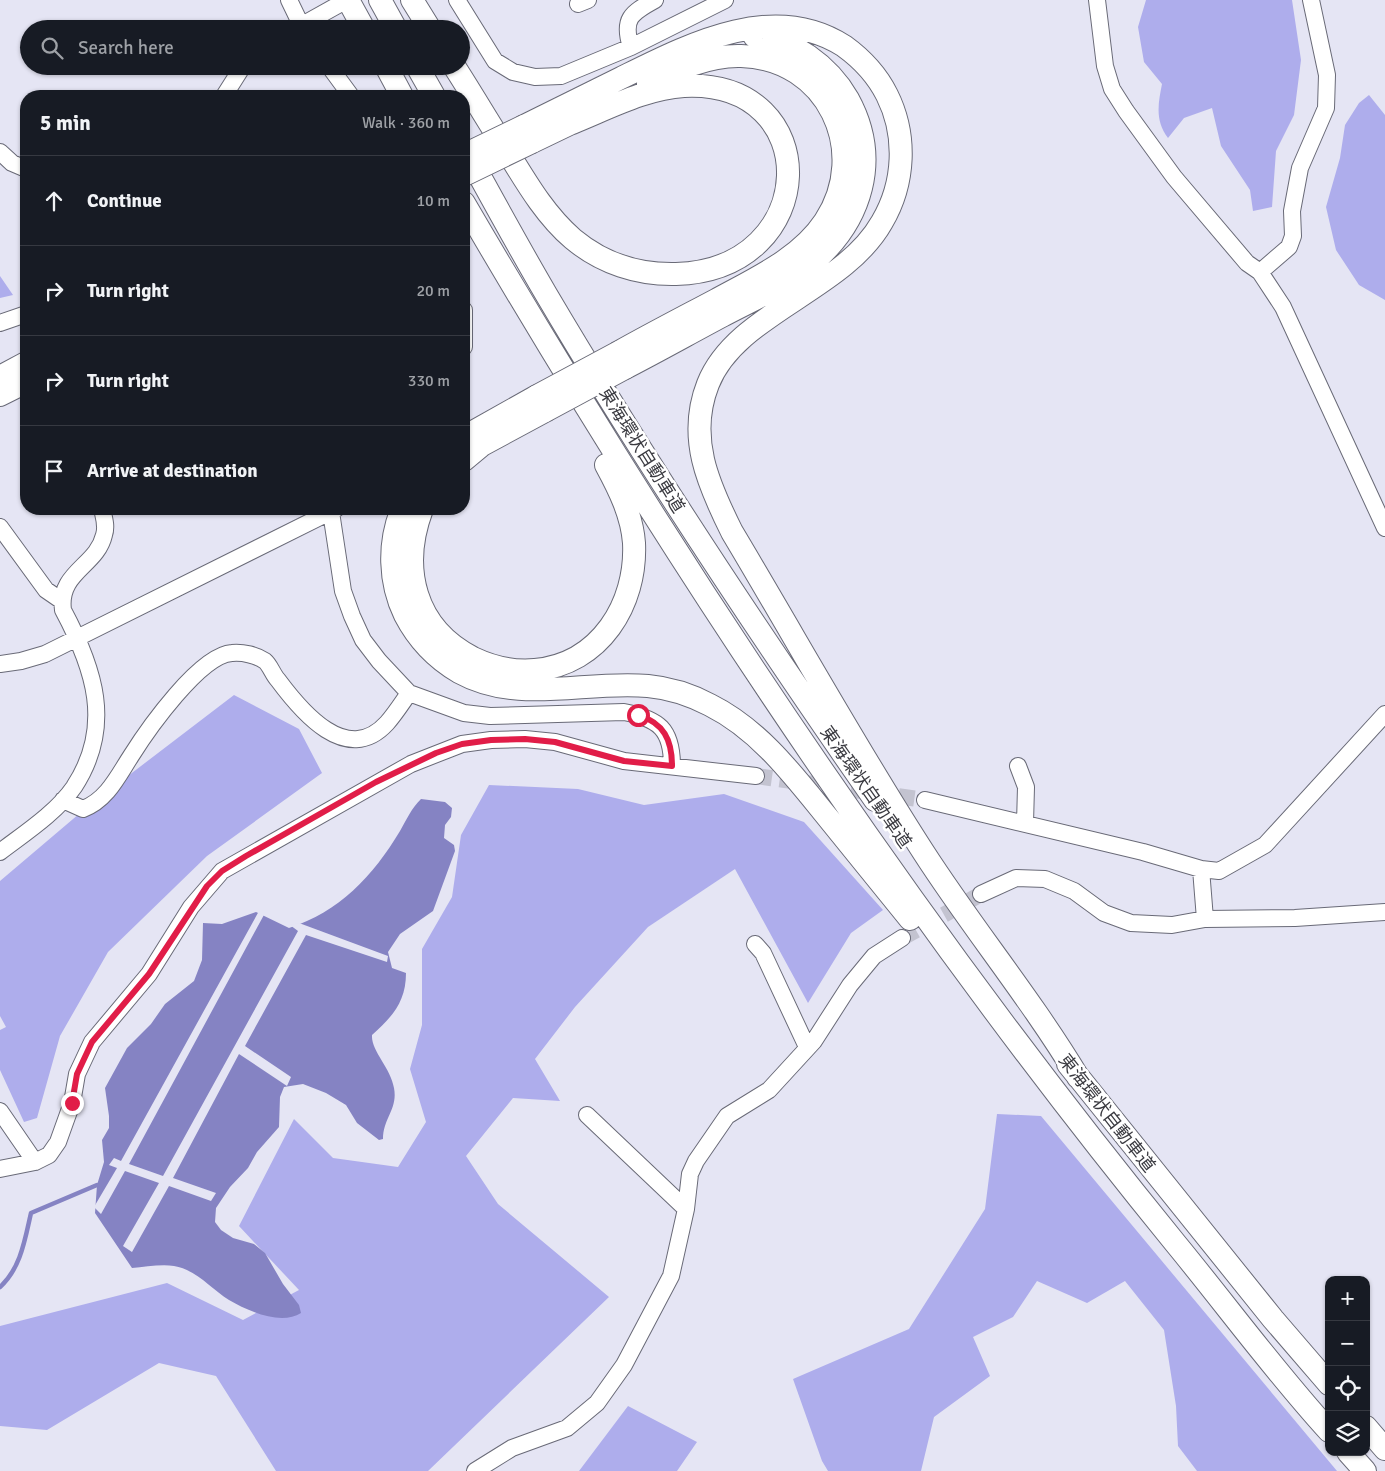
<!DOCTYPE html>
<html lang="en">
<head>
<meta charset="utf-8">
<style>
	body { margin:0; font-family:Signika,"Noto Sans JP",sans-serif; background:#20242c; color:#f1f3f6 }
	.controls { position:absolute; right:15px; bottom:15px; display:grid; overflow:hidden; border-radius:10px; box-shadow:0 1px 4px #0004 }
	.controls button { width:45px; height:45px; display:grid; place-items:center; padding:0; border:0; border-bottom:1px solid #363941; background:#171b24; color:#f1f3f6; font:25px sans-serif }
	.stop { position:absolute; width:15px; height:15px; margin:-11px; border:4px solid #e11d48; border-radius:50%; background:#fff }
	.stop.end { background:#e11d48; border-color:#fff; box-shadow:0 1px 5px #0008 }
	.list { margin:0; padding:0; list-style:none }
	h2 { display:flex; justify-content:space-between; align-items:center; height:65px; margin:0; padding:0 20px; font-size:21px }
	h2 small { font-size:16px; font-weight:400; color:#9ea1a6 }
	.list li { display:grid; grid-template-columns:32px 1fr auto; gap:15px; align-items:center; box-sizing:border-box; height:90px; padding:0 20px; border-top:1px solid #363941 }
	.list b { display:block; font-size:19px; white-space:nowrap }
	.list em { font-size:16px; font-style:normal; color:#9ea1a6 }
	.icon { flex:none; width:28px; height:28px; fill:none; stroke:currentColor; stroke-width:2; stroke-linecap:round; stroke-linejoin:round }
	.map { position:relative; flex:none; width:1385px; height:1471px; overflow:hidden }
	.search { position:absolute; background:#171b24; box-shadow:0 1px 4px #0004; left:20px; top:20px; width:450px; height:55px; display:flex; align-items:center; gap:12px; box-sizing:border-box; padding:0 18px; border-radius:28px; color:#9ea1a6; font-size:19px }
	.panel { position:absolute; background:#171b24; box-shadow:0 1px 4px #0004; left:20px; top:90px; width:450px; height:425px; border-radius:20px }
	.map>svg:first-child { display:block }
</style>
</head>
<body>
<div class="map">
<svg width="1385" height="1471" viewBox="0 0 1385 1471">
	<rect width="100%" height="100%" fill="#e5e5f4"/>
	<!-- green -->
	<path fill="#aeadec" d="M1146 0H1292L1301 60 1294 115 1276 151 1272 207 1253 211 1250 190 1221 146 1212 108 1184 118 1168 138C1155 121 1158 104 1162 84L1144 62 1138 27Z
		M1369 95 1385 115V300L1359 285 1336 250 1326 207 1340 158 1345 125 1359 103Z
		M0 276 13 295 0 298Z
		M234 695 299 729 322 773 207 856 108 952 60 1036 37 1118 24 1122 0 1070V1030L6 1027 0 1016V881L86 808Z
		M489 785 578 789 644 805 724 794 804 822 883 910 851 933 808 1003 735 869 648 927 575 1007 535 1059 560 1101 513 1098 466 1156 498 1204 609 1297 428 1471H276L216 1376 159 1363 47 1430 0 1426V1326L167 1283 243 1320 299 1290 239 1226 294 1119 333 1158 398 1167 426 1122 410 1069 422 1025V949L452 897 461 835Z
		M997 1114 1041 1116 1337 1471H1197L1178 1446 1176 1406 1164 1330 1125 1281 1087 1303 1037 1281 1013 1317 973 1337 990 1376 934 1417 921 1471H828L822 1461 793 1379 909 1329 985 1209Z
		M628 1406 697 1442 677 1471H579Z"/>
	<!-- water -->
	<path fill="#8583c3" d="M421 799 445 802 452 808 451 817 445 825 444 838 454 845 455 851 433 911 400 934 388 952 392 968 406 973C406 1002 392 1017 372 1035 371 1051 391 1068 394 1088 398 1109 383 1118 383 1139L379 1140 357 1123 346 1105 326 1093 303 1084 284 1087 280 1097 279 1127 257 1152 248 1168 230 1187 216 1208 215 1222 221 1230 233 1238 254 1244 265 1253 283 1284 299 1305 301 1313C281 1326 248 1311 229 1300 211 1289 197 1270 174 1266 161 1264 145 1267 132 1268L95 1213 97 1185 104 1162 102 1140 109 1128V1116L105 1088 127 1048 151 1024 165 1004 194 981 202 960 203 923 222 924 256 912 289 928C339 912 373 876 400 831 407 819 411 809 421 799Z"/>
	<!-- pier -->
	<path fill="#e5e5f4" d="M259 911 265 913 129 1164 163 1176 298 931 290 925 299 923 388 956 387 962 306 935 245 1046 291 1077 287 1086 239 1054 173 1178 216 1193 211 1201 169 1186 132 1252 123 1246 159 1183 125 1171 101 1214 94 1207 117 1168 109 1165 114 1158 121 1161Z"/>
	<g fill="none" stroke-linecap="round" stroke-linejoin="round">
		<!-- stream -->
		<path stroke="#8583c3" stroke-width="4.5" d="M0 1287C21 1268 25 1239 31 1213L97 1185"/>
		<!-- minor-tunnel -->
		<path stroke="#c3c3d0" stroke-width="16" stroke-dasharray="16 8" stroke-linecap="butt" d="M756 776 925 800
			M902 938 981 894"/>
		<!-- minor casing -->
		<g stroke="#696a77" stroke-width="18">
			<path id="minor" d="M289 0 303 29
				M457 0 495 61 513 72 535 77 561 76 631 47 725 0
				M1097 0 1105 66 1112 89 1126 111 1174 177 1247 263 1260 272 1283 307 1385 528
				M578 4 588 0
				M295 29 347 0
				M631 47C622 19 631 13 655 0
				M329 66 351 96
				M224 96 243 66
				M0 152 12 163 26 169
				M1260 272 1289 247 1293 236 1292 211 1300 168 1326 108 1327 75 1311 0
				M464 310V347
				M0 323 26 314
				M331 512 343 591 352 616 363 640 379 661 409 693 464 713 490 716 624 712C659 719 672 729 672 766
				M0 527 46 590 62 601
				M0 664 21 661 45 654 336 509
				M1018 766 1026 787 1025 823
				M63 800 83 809C107 800 118 776 131 756 148 729 200 655 232 653 243 652 256 655 265 661 270 665 273 675 278 680 301 711 347 767 387 723 395 714 402 703 409 693
				M925 800 1143 852 1201 869 1219 871 1265 845 1385 714
				M0 852C25 833 56 813 74 787 114 726 94 668 63 610 58 572 97 566 104 535 107 526 104 518 102 509
				M1201 869 1205 919
				M981 894 1016 878 1045 879 1074 891 1104 913 1131 923 1172 925 1205 919 1295 918 1385 912
				M755 944 763 953 807 1047
				M0 1111 35 1162
				M587 1115 686 1209
				M0 1169 35 1162 49 1155 58 1142 72 1103 77 1074 92 1042 149 974 191 907 222 871 411 764 462 744 491 740 525 739 555 742 624 761 756 776
				M475 1471 512 1448 567 1428 597 1403 624 1365 671 1276 686 1209 690 1174 696 1161 727 1116 769 1090 814 1041 850 985 874 956 902 938"/>
		</g>
		<!-- highway casing -->
		<g stroke="#696a77" stroke-width="24">
			<path id="highway" d="M348 0 364 29
				M380 0 396 29
				M412 0 430 29
				M386 66 402 96
				M417 66 434 96
				M454 66C472 94 489 123 507 151 526 182 545 215 573 239 602 263 638 275 676 274 822 270 826 79 684 86 646 88 607 109 572 123
				M524 126C556 110 589 94 621 78 688 45 773 0 844 46 862 59 877 75 887 95 907 135 905 183 882 222 843 291 736 313 708 384 687 437 708 484 732 532 796 639 856 748 924 853 973 929 1031 999 1078 1077
				M532 142 584 117
				M467 153C493 200 519 248 546 294 648 467 760 635 875 800
				M464 203C676 566 909 917 1176 1244 1227 1306 1275 1372 1329 1431
				M619 352C651 334 684 317 716 300 754 279 800 259 825 221 871 151 827 58 741 56 708 55 677 70 648 84
				M625 368C658 351 690 333 722 316 752 300 785 286 811 264 862 221 881 159 848 99 829 66 792 38 754 36
				M0 377 26 363
				M0 395 26 382
				M464 437 537 396
				M464 460 482 445 545 411
				M402 509C388 543 389 582 405 615 418 640 435 658 459 672 519 705 584 680 648 686 670 688 691 695 710 705 760 730 794 776 829 819 856 852 883 886 910 919
				M422 509C400 568 414 628 473 658 492 667 514 672 535 670 600 664 637 604 634 543 632 515 619 489 606 465
				M1068 1064 1273 1319 1329 1384
				M1366 1427 1385 1449
				M1348 1452 1365 1471"/>
		</g>
		<!-- minor -->
		<use href="#minor" stroke="#fff" stroke-width="16"/>
		<!-- highway -->
		<use href="#highway" stroke="#fff" stroke-width="22"/>
		<!-- highway-bridge casing -->
		<g stroke="#696a77" stroke-width="24" stroke-linecap="butt">
			<path id="highway-bridge" d="M464 155 524 126
				M464 175 532 142
				M537 396 619 352
				M545 411 625 368"/>
		</g>
		<!-- highway-bridge -->
		<use href="#highway-bridge" stroke="#fff" stroke-width="22"/>
	</g>
	<g fill="none" stroke-linecap="round" stroke-linejoin="round">
		<!-- route -->
		<path stroke="#e11d48" stroke-width="6" d="M72 1103 77 1074 92 1042 149 974 207 886 222 871 246 856 376 782 436 753 462 744 491 740 525 739 555 742 624 761 672 766C672 740 664 723 638 715"/>
	</g>
	<g text-anchor="middle" dominant-baseline="central" stroke-width="5" stroke-linejoin="round" paint-order="stroke">
		<!-- street labels -->
		<g font-size="18" fill="#3a3a40" stroke="#fff">
			<text transform="translate(642 450) rotate(58)">東海環状自動車道</text>
			<text transform="translate(866 787) rotate(55)">東海環状自動車道</text>
			<text transform="translate(1107 1113) rotate(52)">東海環状自動車道</text>
		</g>
	</g>
</svg>
<div class="controls">
<button>+</button>
<button>−</button>
<button><svg class="icon" aria-label="locate" viewBox="0 0 24 24"><circle cx="12" cy="12" r="6"/><path d="M12 2v4M12 18v4M2 12h4M18 12h4"/></svg></button>
<button><svg class="icon" aria-label="layers" viewBox="0 0 24 24"><path d="M12 4l9 5-9 5-9-5zM3 14l9 5 9-5"/></svg></button>
</div>
<div class="stop" style="left:638px;top:715px"></div>
<div class="stop end" style="left:72px;top:1103px"></div>
<div class="search"><svg class="icon" aria-label="search" viewBox="0 0 24 24"><circle cx="10" cy="10" r="6"/><path d="M15 15l6 6"/></svg>Search here</div>
<section class="panel">
<h2>5 min<small>Walk · 360 m</small></h2>
<ul class="list">
<li><svg class="icon" aria-label="ahead" viewBox="0 0 24 24"><path d="M12 20V5M6 11l6-6 6 6"/></svg><div><b>Continue</b></div><em>10 m</em></li>
<li><svg class="icon" aria-label="right" viewBox="0 0 24 24"><path d="M7 20v-9h11M14 6l5 5-5 5"/></svg><div><b>Turn right</b></div><em>20 m</em></li>
<li><svg class="icon" aria-label="right" viewBox="0 0 24 24"><path d="M7 20v-9h11M14 6l5 5-5 5"/></svg><div><b>Turn right</b></div><em>330 m</em></li>
<li><svg class="icon" aria-label="arrive" viewBox="0 0 24 24"><path d="M6 21V4h12l-3 4 3 4H6"/></svg><div><b>Arrive at destination</b></div></li>
</ul>
</section>
</div>
</body>
</html>
